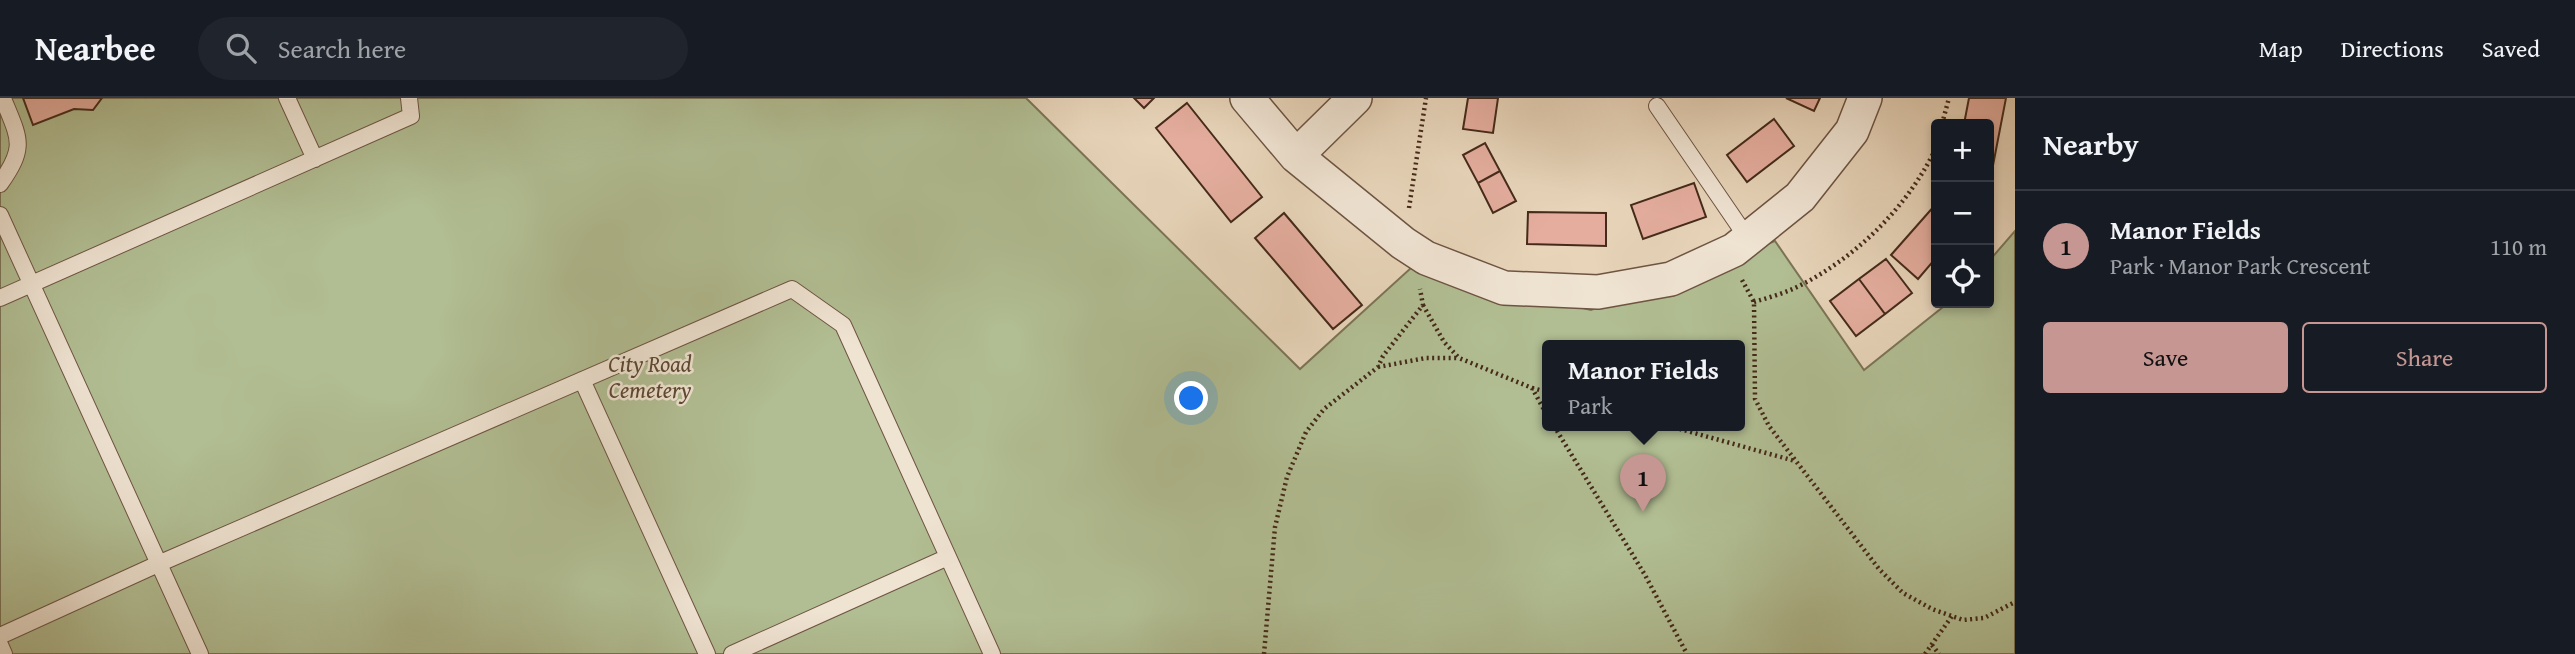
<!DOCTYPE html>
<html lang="en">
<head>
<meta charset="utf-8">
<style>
	body { margin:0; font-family:"Gentium Book Plus",serif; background:#20242c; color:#f1f3f6 }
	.controls { position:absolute; right:21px; top:21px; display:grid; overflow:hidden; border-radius:7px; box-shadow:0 4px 10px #0003 }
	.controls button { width:63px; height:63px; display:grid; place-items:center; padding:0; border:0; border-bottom:2px solid #363941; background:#171b24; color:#f1f3f6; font:35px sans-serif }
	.you { position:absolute; left:1192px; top:301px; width:24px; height:24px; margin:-18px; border:5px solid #fff; border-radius:50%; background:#1a73e8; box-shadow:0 0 0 10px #1a73e833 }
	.badge { display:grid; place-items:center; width:46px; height:46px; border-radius:50%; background:#c59692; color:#111; font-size:23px; font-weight:700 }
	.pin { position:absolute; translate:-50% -58px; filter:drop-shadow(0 2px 4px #0008) }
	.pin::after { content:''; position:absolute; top:37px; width:24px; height:21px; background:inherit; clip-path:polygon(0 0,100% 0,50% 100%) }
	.popup { position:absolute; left:1542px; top:242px; width:203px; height:91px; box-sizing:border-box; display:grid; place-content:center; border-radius:7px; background:#171b24; filter:drop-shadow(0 2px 5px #0005); font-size:23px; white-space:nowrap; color:#9ea1a6 }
	.popup b { font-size:26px; color:#f1f3f6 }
	.popup::after { content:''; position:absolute; left:50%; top:100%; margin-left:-14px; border:14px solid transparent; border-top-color:#171b24 }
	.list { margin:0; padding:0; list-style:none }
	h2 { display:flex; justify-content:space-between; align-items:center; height:91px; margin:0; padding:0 28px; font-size:30px }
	h2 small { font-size:23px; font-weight:400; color:#9ea1a6 }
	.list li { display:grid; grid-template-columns:46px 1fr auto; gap:21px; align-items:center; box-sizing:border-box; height:112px; padding:0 28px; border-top:2px solid #363941 }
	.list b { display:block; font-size:26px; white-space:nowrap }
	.list p { margin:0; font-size:23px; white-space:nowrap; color:#9ea1a6 }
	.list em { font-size:23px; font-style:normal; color:#9ea1a6 }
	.actions { display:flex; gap:14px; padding:21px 28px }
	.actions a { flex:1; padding:16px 0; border:2px solid #c59692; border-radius:7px; text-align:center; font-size:24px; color:#c59692 }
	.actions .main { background:#c59692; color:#111 }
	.icon { flex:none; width:38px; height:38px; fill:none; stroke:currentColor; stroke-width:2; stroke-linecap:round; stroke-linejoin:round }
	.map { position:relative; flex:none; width:2015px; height:556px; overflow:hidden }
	header { display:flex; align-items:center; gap:42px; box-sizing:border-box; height:98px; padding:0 35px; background:#171b24; border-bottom:2px solid #363941 }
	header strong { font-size:33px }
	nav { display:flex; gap:38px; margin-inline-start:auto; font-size:24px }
	.search { width:490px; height:63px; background:#20242c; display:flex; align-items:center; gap:18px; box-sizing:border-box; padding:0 24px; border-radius:38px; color:#9ea1a6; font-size:26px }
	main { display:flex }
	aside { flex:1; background:#171b24 }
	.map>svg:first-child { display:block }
</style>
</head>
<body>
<header>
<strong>Nearbee</strong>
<div class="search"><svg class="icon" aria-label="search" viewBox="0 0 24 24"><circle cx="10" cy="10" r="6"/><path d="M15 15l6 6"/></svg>Search here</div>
<nav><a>Map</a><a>Directions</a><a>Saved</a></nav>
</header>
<main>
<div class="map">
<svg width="2015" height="556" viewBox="0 0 2015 556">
	<rect width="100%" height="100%" fill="#e7d4b9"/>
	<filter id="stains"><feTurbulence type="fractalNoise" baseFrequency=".00286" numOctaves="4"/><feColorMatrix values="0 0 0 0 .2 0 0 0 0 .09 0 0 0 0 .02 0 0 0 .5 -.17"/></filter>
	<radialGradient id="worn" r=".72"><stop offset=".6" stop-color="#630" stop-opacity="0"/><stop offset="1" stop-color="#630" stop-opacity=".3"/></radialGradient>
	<!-- green -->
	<path fill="#b1bd92" stroke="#7b7456" stroke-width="2" fill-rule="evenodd" d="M0 0H1026L1300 271 1412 169 1591 212 1775 143 1864 272 1948 205H1989V163L2015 133V556H0ZM1547 248H1739V328H1547Z"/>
	<!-- building -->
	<path fill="#e4ad9e" stroke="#452a1a" stroke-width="2" d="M23 0H102L93 12 74 11 33 27Z
		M1134 0H1154L1144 10Z
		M1468 0H1498L1493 35 1463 31Z
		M1786 0H1820L1814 13Z
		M1969 0H2006L1989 88V26H1964Z
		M1187 5 1262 99 1231 124 1156 30Z
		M1774 21 1794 48 1747 84 1727 57Z
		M1485 45 1500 73 1478 85 1463 57Z
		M1500 73 1516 103 1493 115 1478 85Z
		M1694 85 1706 119 1643 141 1631 107Z
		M1936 106V160L1918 181 1891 157Z
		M1528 114 1606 115V148L1527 146Z
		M1284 115 1362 207 1333 231 1255 140Z
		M1886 161 1912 195 1885 216 1859 181Z
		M1859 181 1885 216 1856 238 1830 203Z"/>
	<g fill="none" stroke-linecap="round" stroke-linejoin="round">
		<!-- service casing -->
		<g stroke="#6e5442" stroke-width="18">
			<path id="service" d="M287 0 315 61
				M0 1 4 3C20 42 26 49 0 86
				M1657 8 1748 141
				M0 117 200 556
				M0 200 411 18 409 0
				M582 282 707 556
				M0 538 158 466 792 191 843 227 992 556
				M0 547 4 556
				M732 556 948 459"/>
		</g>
		<!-- minor casing -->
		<g stroke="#6e5442" stroke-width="36">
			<path id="minor" d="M1247 0 1296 58 1403 145 1426 160 1504 190 1598 194 1671 181 1734 152 1800 99 1852 33 1865 0
				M1296 58 1355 0"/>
		</g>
		<!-- path -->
		<path stroke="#452a1a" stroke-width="4.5" stroke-dasharray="2 3.5" stroke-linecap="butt" d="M1942 26 1949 0
			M1409 110 1426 0
			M1742 182 1754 204 1755 301 1769 328 1879 471 1903 495 1932 511 1963 522 1984 520 2015 504
			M1754 204C1767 200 1782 196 1795 190 1855 161 1907 110 1936 50
			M1423 207 1444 244 1459 260 1532 290 1547 317
			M1378 269 1426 260H1458
			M1532 290 1547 294
			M1554 328 1645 477 1687 556
			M1669 328 1795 363
			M1932 547 1939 556
			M1264 556 1275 429 1287 379 1306 334 1324 311 1378 269 1383 258 1423 207 1420 191
			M1925 556 1952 518"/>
		<!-- service -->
		<use href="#service" stroke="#efe3d2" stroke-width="16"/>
		<!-- minor -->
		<use href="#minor" stroke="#efe3d2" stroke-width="33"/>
	</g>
	<g text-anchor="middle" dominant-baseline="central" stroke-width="5" stroke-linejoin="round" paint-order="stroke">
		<!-- park labels -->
		<g font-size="23" font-style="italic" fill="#5b4732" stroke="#efe3d2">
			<text x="650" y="265">City Road<tspan x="650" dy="26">Cemetery</tspan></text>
		</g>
	</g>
	<rect width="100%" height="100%" filter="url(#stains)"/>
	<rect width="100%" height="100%" fill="url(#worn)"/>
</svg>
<div class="controls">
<button>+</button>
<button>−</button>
<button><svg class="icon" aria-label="locate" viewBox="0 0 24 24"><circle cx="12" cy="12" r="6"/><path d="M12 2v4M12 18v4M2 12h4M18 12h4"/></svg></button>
</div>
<div class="you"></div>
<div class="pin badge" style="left:1643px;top:414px">1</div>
<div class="popup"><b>Manor Fields</b>Park</div>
</div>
<aside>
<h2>Nearby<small></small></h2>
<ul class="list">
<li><span class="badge">1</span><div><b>Manor Fields</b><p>Park · Manor Park Crescent</p></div><em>110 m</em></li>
</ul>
<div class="actions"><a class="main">Save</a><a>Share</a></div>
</aside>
</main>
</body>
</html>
